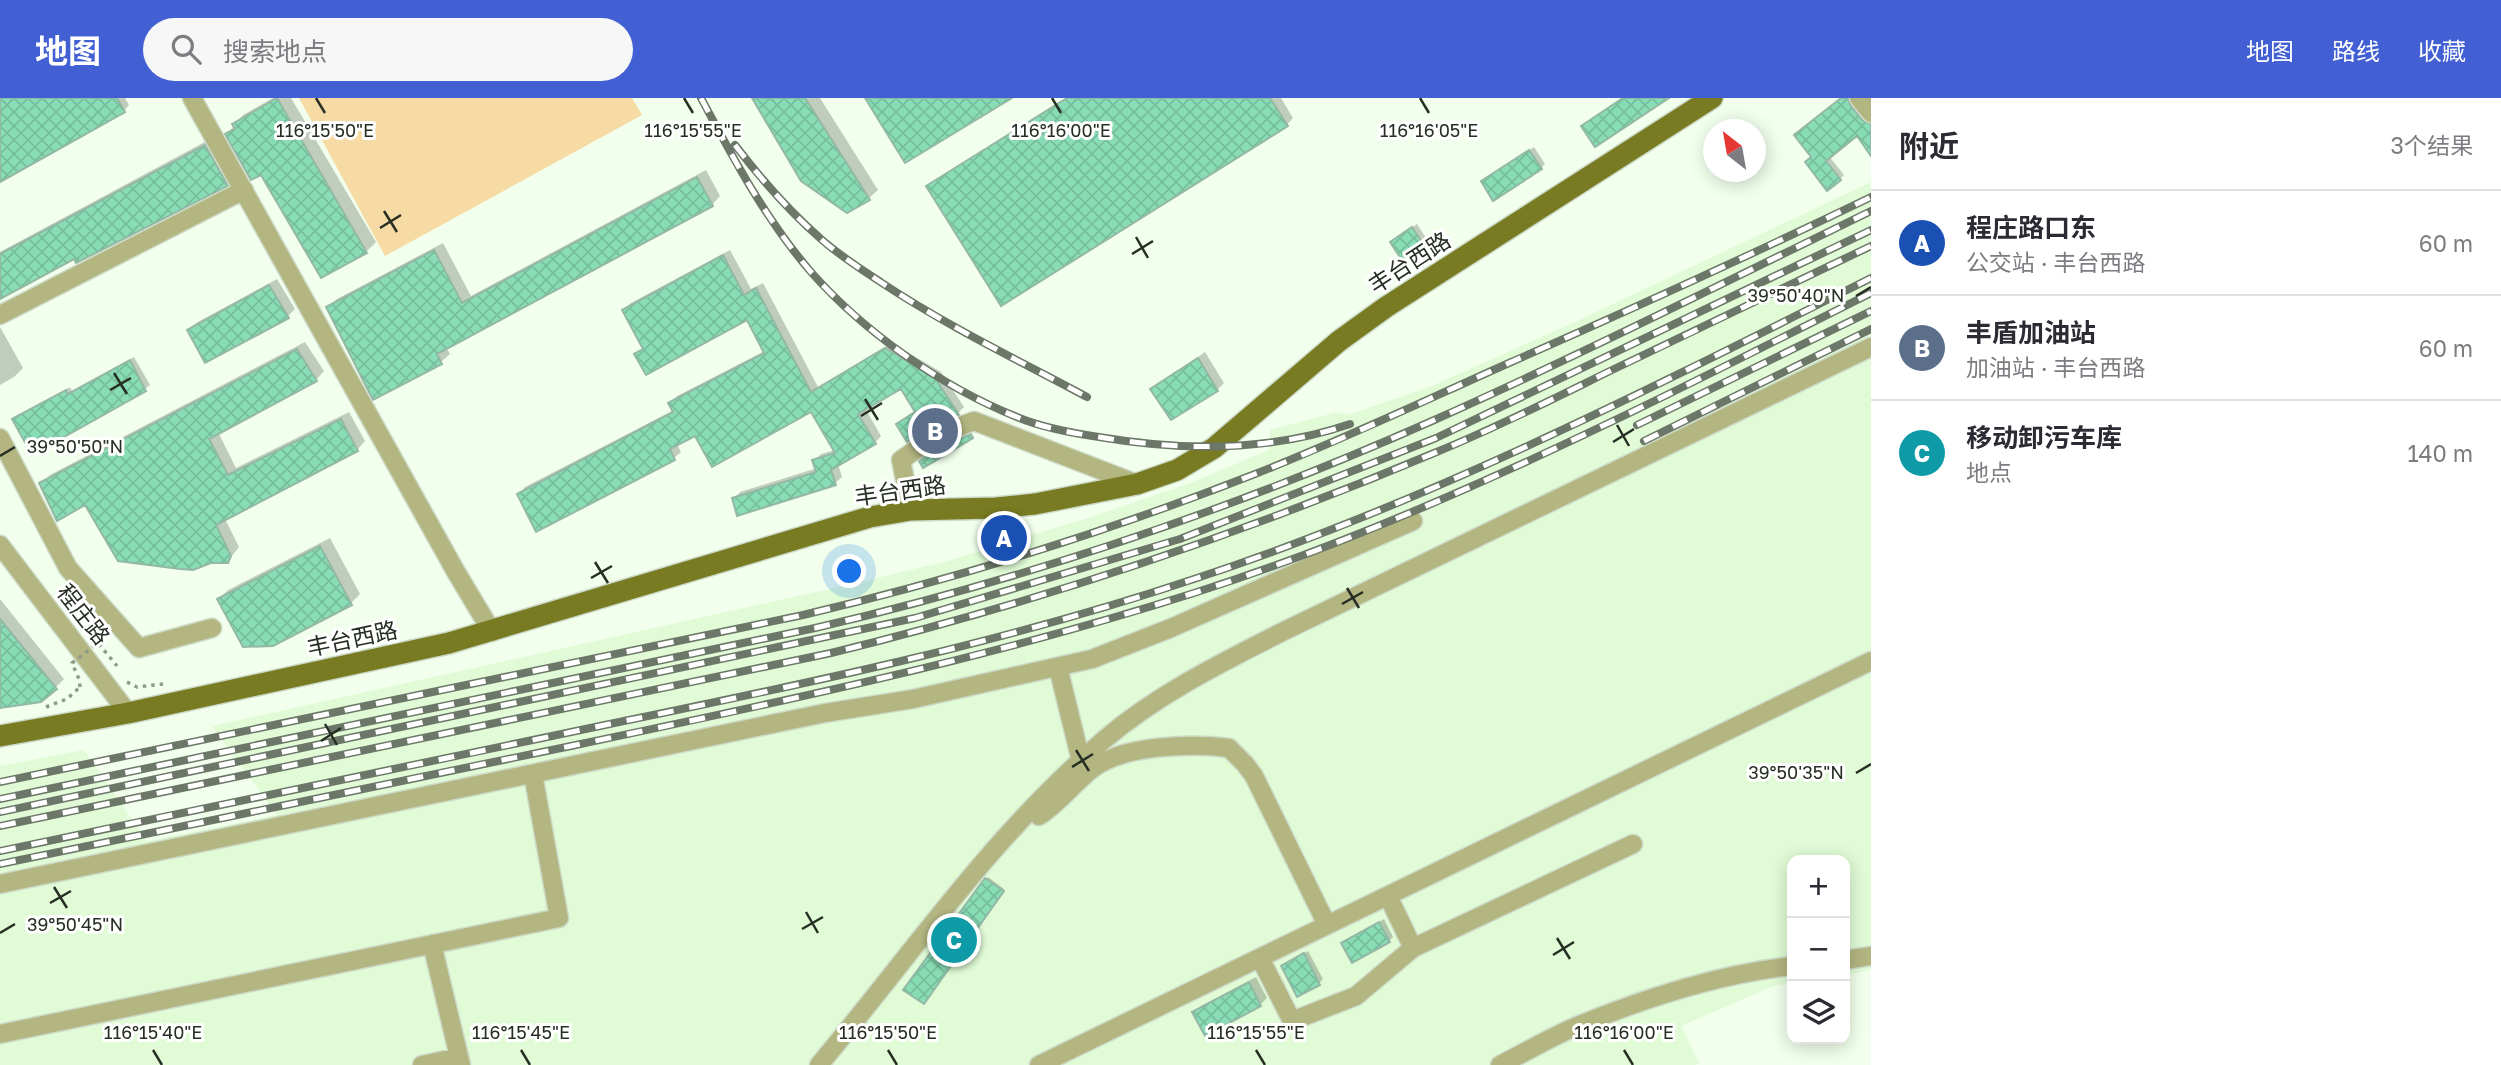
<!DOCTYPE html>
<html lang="zh">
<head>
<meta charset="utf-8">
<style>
	body { margin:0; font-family:"Golos Text","Noto Sans SC",sans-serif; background:#f7f7f7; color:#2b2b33 }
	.controls { position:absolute; right:21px; bottom:21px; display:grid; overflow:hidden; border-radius:14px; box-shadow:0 4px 18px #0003 }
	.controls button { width:63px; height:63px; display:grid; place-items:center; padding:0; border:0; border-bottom:2px solid #e1e1e2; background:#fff; color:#2b2b33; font:35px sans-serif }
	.compass { position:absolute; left:1703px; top:21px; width:63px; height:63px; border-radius:50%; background:#fff; box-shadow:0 4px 18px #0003; rotate:329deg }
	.you { position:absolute; left:850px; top:474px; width:24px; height:24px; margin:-18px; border:5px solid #fff; border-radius:50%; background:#1a73e8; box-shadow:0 0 0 10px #1a73e833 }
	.badge { display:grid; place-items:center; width:46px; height:46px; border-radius:50%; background:#4260d3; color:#fff; font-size:23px; font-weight:700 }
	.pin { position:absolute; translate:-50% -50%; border:4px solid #fff; box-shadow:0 2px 7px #0006 }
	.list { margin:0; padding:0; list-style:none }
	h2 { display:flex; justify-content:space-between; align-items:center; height:91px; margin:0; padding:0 28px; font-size:30px }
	h2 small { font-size:23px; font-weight:400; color:#7c7c81 }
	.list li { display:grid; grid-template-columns:46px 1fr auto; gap:21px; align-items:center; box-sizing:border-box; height:105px; padding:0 28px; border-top:2px solid #e1e1e2 }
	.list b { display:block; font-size:26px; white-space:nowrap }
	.list p { margin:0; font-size:23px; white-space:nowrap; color:#7c7c81 }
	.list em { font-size:23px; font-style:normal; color:#7c7c81 }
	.icon { flex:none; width:38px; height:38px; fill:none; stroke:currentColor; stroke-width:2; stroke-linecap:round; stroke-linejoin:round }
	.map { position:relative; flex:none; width:1871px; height:967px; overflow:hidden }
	header { display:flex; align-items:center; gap:42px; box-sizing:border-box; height:98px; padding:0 35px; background:#4260d3; color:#fff }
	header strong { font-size:33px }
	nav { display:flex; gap:38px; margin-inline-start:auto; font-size:24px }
	.search { width:490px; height:63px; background:#f7f7f7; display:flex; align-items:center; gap:18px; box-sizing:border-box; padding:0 24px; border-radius:38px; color:#7c7c81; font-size:26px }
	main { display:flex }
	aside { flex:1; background:#fff }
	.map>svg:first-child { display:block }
</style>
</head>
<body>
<header>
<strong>地图</strong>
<div class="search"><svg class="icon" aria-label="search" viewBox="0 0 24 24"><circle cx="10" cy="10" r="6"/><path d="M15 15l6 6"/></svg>搜索地点</div>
<nav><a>地图</a><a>路线</a><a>收藏</a></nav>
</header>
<main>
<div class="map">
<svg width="1871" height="967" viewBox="0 0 1871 967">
	<defs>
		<pattern id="building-cross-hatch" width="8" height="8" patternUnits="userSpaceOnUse" patternTransform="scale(1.75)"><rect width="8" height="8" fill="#89ddb6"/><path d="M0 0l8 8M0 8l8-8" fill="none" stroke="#76be9c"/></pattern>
	</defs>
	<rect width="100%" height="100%" fill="#f1ffec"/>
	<!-- built -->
	<path fill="#e0fbd6" d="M1871 84V872L1845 877V762H1792V885L1773 888 1681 928 1699 965 1695 967H0V668L84 652 147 743 277 717 212 628 848 487 948 463 1088 420 1191 385 1269 352 1270 332 1334 315 1351 316 1432 288 1577 223Z"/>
	<!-- pitch -->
	<path fill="#f7dba5" d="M299 0H632L642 17 385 158Z"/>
	<!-- shadow -->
	<path fill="#0003" d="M0 0H125L129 7 124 13 0 82Z
		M273 0H291L376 144 366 154 321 178 262 75 227 36 243 17Z
		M754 0H820L878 92 868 101Z
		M1078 0H1281L1293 20 1287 27 928 89 935 82 1059 4 1077 32Z
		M1622 0H1666L1583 28 1592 20Z
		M1843 0H1853L1871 21V48L1858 36 1829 58 1844 77 1840 81 1813 59Z
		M214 39 235 78 227 86 75 159 0 199V154Z
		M1534 49 1545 66 1541 70 1487 80Z
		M706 72 720 98 712 107 446 249 450 256 441 264 328 209 337 201 443 145 471 198Z
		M1417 126 1430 146 1405 164 1396 140Z
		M730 152 751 191 763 185 818 289 892 245 941 274 964 309 958 315 930 326H898L916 313 902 288 865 310 881 338 875 345 838 366 842 379 835 385 734 401 740 394 817 370 814 363 821 356 835 352 811 312 696 336 677 346 681 354 674 360 519 396 525 389 674 312 670 305 677 298 765 253 748 219 636 257 644 249 624 212 631 205Z
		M277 181 295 211 288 218 205 263 189 232 196 225Z
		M0 229 23 270 14 279 0 287Z
		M305 244 324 273 316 282 218 334 236 370 349 314 365 343 357 352 225 421 239 449 228 463 42 385 50 377Z
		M1205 254 1224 285 1217 292 1171 320 1152 291Z
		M134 259 150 287 145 291 33 355 14 322 19 317 70 289 72 293Z
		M330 440 360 496 351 505 219 501 228 492Z
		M0 501 64 581 55 590 0 609Z
		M988 779 1004 791 925 902 906 891Z
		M1384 821 1393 839 1389 843 1344 845Z
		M1308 853 1323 881 1319 885 1283 868Z
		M1256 879 1267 900 1260 907 1194 914 1201 908Z"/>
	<!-- building -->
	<path fill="url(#building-cross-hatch)" stroke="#94b8a6" stroke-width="2" d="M0 0H117L125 14 0 84Z
		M277 0 367 155 321 180 261 77 251 82 225 36 235 31 232 26Z
		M752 0H805L870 102 847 115 801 83Z
		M865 0H1012L905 65Z
		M1067 0H1270L1288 28 1001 208 926 88Z
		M1623 0H1669L1595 49 1581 28Z
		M1841 0H1848L1850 7 1862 22 1871 26V58L1857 38 1826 63 1841 82 1827 93 1805 64 1811 59 1794 37Z
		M205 47 228 88 76 165 74 161 0 201V156Z
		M1529 52 1542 71 1493 103 1481 83Z
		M697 79 713 108 437 256 442 266 373 302 326 209 434 152 462 205Z
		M1412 129 1427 152 1405 167 1390 144Z
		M723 157 744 197 756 190 811 294 885 250 935 280 959 317 931 327 907 344 896 326 915 314 901 291 858 316 876 346 831 372 836 387 737 418 732 400 816 374 812 362 835 355 811 314 712 369 695 338 670 351 675 362 536 434 517 396 673 314 668 305 764 255 747 222 646 277 634 256 643 251 622 212Z
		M269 187 289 220 205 265 187 232Z
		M297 251 317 283 209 341 228 377 341 321 358 353 216 427 231 458 228 465H211L193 472 180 471 118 463 85 407 57 423 39 385Z
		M1198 260 1218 293 1171 322 1150 291Z
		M130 262 146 293 32 357 12 321 66 292 68 296Z
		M971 336 973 340 923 370 919 363 942 347Z
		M320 448 352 507 273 548 243 549 217 501Z
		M0 521 57 591 41 604 0 610Z
		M985 780 1004 793 924 906 903 892Z
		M1379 824 1390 844 1352 865 1341 845Z
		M1304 855 1320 887 1297 899 1281 868Z
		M1249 884 1261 908 1205 938 1192 914Z"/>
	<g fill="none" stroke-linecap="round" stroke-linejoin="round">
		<!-- minor casing -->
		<g stroke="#cddac8" stroke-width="21">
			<path id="minor" d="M192 0 456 474 492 534
				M1859 0 1871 15
				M0 217 244 92
				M0 340 68 470 139 550 212 530
				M911 412 901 362 937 337 974 323 1137 386
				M0 447 128 615
				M1058 569 1081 663
				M1039 718C1059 705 1074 685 1092 671 1122 647 1192 645 1229 650L1245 666 1254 678 1327 827
				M0 786 825 615 913 601 1092 561 1171 530 1413 423
				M1388 798 1413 850
				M432 846 461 967
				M1260 860 1292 923 1356 898 1413 850 1633 746
				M1845 862 1871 858
				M0 936 559 820 533 676
				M422 967 459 959
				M819 967C912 856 994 735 1105 641 1158 596 1221 565 1282 534L1871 249
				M1039 967 1871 563
				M1500 967C1526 954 1551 939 1577 928 1645 900 1719 876 1792 868"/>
		</g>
		<!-- major casing -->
		<g stroke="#cddac8" stroke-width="24">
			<path id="major" d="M0 638 128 615 449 545 870 419 911 412 996 410 1035 406 1137 386 1177 372 1214 350 1339 243 1386 209 1712 0"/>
		</g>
		<!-- path -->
		<path stroke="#8f9a8b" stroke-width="3.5" stroke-dasharray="3.5 5" stroke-linecap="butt" d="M127 584 137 589 163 586
			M46 609 67 601 80 589"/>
		<!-- minor -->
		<use href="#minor" stroke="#b3b681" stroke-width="18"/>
		<!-- major -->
		<use href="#major" stroke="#797b22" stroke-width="21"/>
		<!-- rail casing -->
		<g stroke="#6d7769" stroke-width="8">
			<path id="rail" d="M701 0C733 60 766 122 811 174 864 234 942 289 1017 319 1043 330 1072 335 1099 339 1182 353 1269 354 1350 326
				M735 47C761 81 789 113 821 141 840 158 861 171 882 185 947 228 1018 262 1087 299
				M1637 327 1871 213
				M1644 343 1871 231
				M0 684 803 517C956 481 1107 434 1255 376 1340 343 1424 303 1509 265 1630 212 1751 157 1871 99
				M0 701 815 530C1026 481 1234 411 1432 323 1580 257 1725 184 1871 113
				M0 714 915 520 1180 441 1436 340 1871 132
				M0 728 831 555C1039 504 1242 436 1439 353 1498 329 1555 300 1612 272 1699 231 1785 189 1871 148
				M0 753C200 711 400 670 600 628 800 587 1000 546 1194 481 1429 404 1650 291 1871 180
				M0 766C190 727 381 687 571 648 781 604 990 560 1194 495 1430 420 1651 305 1871 195"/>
		</g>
		<!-- rail -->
		<use href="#rail" stroke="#fff" stroke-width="5" stroke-dasharray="16" stroke-linecap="butt"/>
		<!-- path-bridge -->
		<path stroke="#8f9a8b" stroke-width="3.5" stroke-dasharray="3.5 5" stroke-linecap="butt" d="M80 589 79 581 72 565 98 545 117 568"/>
	</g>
	<!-- ticks -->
	<path fill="none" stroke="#272f24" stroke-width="2.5" d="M316 0 325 15M684 0 693 15M1052 0 1061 15M1420 0 1429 15M384 113 397 134M380 130 401 117M1136 139 1148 160M1132 156 1153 143M1856 198 1871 189M114 275 127 296M110 292 131 280M865 301 878 322M861 318 882 305M1617 327 1629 348M1613 344 1634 331M0 358 15 349M595 464 608 485M591 480 612 468M1347 490 1359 510M1342 506 1363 494M325 626 337 647M321 643 341 630M1076 652 1089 673M1072 669 1093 656M1856 675 1871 666M54 789 67 810M50 805 71 793M806 814 818 835M802 831 823 819M0 835 15 826M1557 840 1570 861M1553 857 1574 844M153 952 162 967M521 952 530 967M888 952 897 967M1256 952 1265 967M1624 952 1633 967"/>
	<g text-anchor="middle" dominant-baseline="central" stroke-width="6" stroke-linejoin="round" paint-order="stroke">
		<!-- street labels -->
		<g font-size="23" fill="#272f24" stroke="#fff">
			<text transform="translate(1409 164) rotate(-33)">丰台西路</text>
			<text transform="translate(900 392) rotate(-8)">丰台西路</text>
			<text transform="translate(84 516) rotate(52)">程庄路</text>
			<text transform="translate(352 540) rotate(-12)">丰台西路</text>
		</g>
	</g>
	<g font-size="18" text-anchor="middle" fill="#272f24" stroke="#fff" stroke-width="6" stroke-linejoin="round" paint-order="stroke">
		<text x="325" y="39">116°15'50"E</text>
		<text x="693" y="39">116°15'55"E</text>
		<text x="1061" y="39">116°16'00"E</text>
		<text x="1429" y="39">116°16'05"E</text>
		<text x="1796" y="204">39°50'40"N</text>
		<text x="75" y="355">39°50'50"N</text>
		<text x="1796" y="681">39°50'35"N</text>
		<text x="75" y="833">39°50'45"N</text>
		<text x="153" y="941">116°15'40"E</text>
		<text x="521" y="941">116°15'45"E</text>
		<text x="888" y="941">116°15'50"E</text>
		<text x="1256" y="941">116°15'55"E</text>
		<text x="1624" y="941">116°16'00"E</text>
	</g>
</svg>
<div class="controls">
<button>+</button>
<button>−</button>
<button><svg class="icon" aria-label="layers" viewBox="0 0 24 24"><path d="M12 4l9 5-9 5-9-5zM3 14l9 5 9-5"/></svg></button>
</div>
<svg class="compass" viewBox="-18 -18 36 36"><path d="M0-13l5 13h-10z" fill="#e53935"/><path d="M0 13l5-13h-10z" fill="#7c7c81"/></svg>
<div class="you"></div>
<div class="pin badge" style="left:1004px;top:440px;background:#1a4fb4">A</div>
<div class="pin badge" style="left:935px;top:333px;background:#5c6f8a">B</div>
<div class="pin badge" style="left:954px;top:842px;background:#0f9aa8">C</div>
</div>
<aside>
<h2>附近<small>3个结果</small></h2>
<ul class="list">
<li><span class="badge" style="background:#1a4fb4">A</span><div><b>程庄路口东</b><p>公交站 · 丰台西路</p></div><em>60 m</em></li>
<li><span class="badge" style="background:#5c6f8a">B</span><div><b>丰盾加油站</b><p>加油站 · 丰台西路</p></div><em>60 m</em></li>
<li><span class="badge" style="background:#0f9aa8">C</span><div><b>移动卸污车库</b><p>地点</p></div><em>140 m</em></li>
</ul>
</aside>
</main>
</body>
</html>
